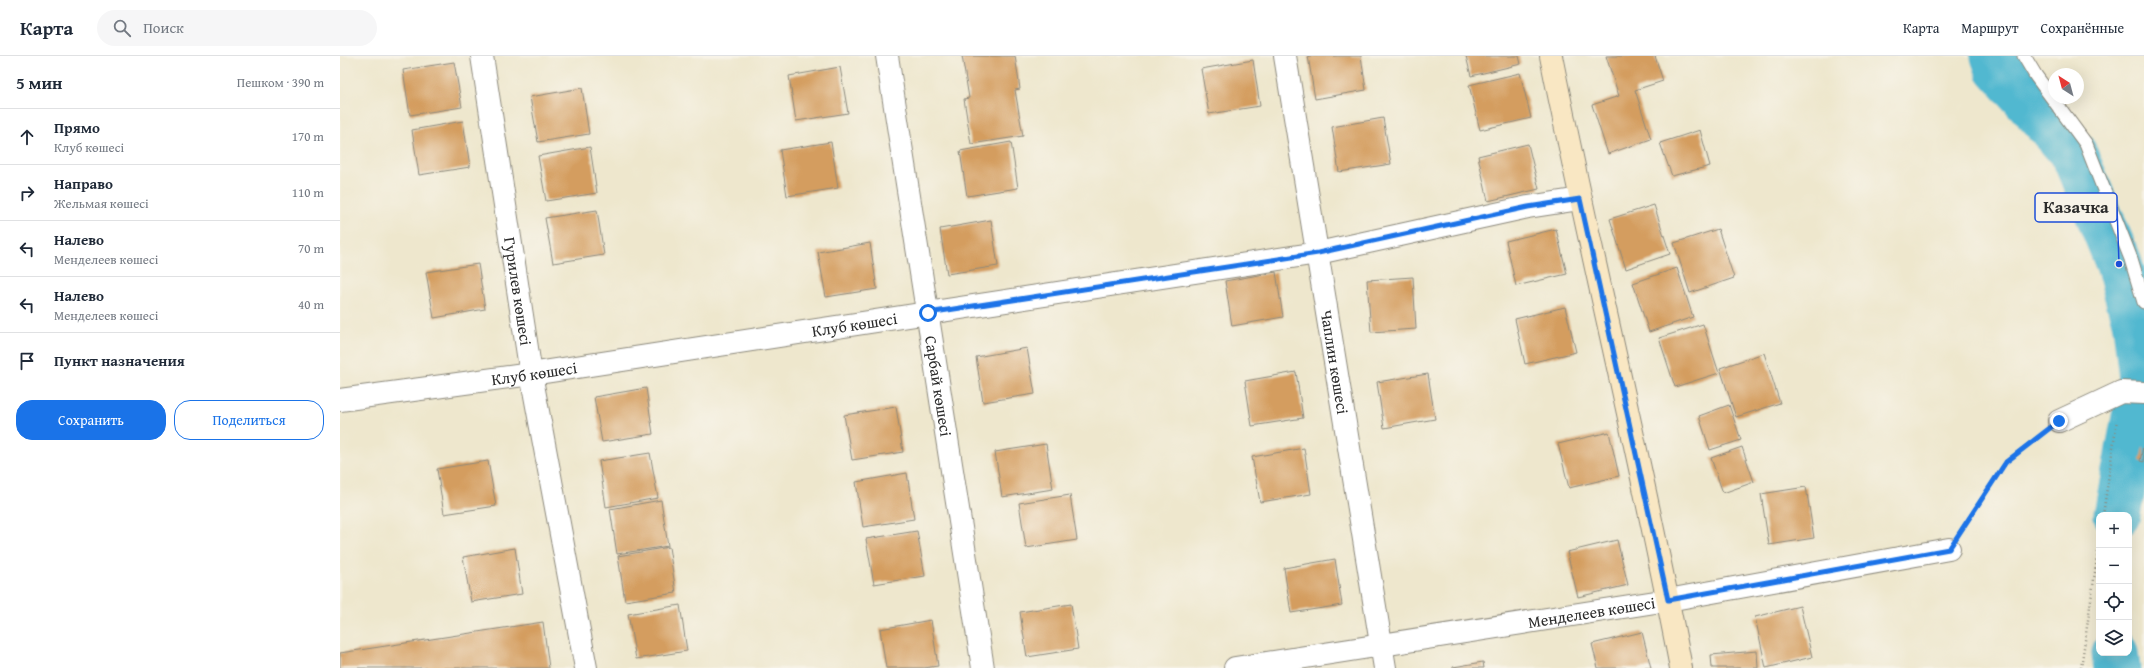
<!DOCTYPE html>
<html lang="ru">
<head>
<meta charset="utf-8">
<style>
	body { margin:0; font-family:"Gentium Book Plus",serif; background:#f6f6f7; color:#1f2937 }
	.controls { position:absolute; right:12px; bottom:12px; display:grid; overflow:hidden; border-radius:8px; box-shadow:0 4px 16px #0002 }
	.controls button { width:36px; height:36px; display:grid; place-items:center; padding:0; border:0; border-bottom:1px solid #e0e1e3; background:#fff; color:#1f2937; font:20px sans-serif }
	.compass { position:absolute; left:1708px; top:12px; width:36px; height:36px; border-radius:50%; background:#fff; box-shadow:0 4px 16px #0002; rotate:324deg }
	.stop { position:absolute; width:12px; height:12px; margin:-9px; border:3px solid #1a73e8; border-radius:50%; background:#fff }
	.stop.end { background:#1a73e8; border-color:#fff; box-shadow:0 1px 4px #0008 }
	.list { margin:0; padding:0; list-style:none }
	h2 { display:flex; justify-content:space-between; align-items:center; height:52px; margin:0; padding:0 16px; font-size:17px }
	h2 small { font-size:13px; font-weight:400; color:#747a83 }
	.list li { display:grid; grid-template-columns:26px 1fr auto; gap:12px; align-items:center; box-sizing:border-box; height:56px; padding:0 16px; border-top:1px solid #e0e1e3 }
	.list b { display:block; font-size:15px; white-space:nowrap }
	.list p { margin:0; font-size:13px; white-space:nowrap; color:#747a83 }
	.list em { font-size:13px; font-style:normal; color:#747a83 }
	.actions { display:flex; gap:8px; padding:12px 16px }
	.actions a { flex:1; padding:9px 0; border:1px solid #1a73e8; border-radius:16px; text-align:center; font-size:14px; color:#1a73e8 }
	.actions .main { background:#1a73e8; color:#fff }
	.icon { flex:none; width:22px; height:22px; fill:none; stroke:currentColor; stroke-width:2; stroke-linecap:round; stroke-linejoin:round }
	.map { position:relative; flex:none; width:1804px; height:612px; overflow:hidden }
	header { display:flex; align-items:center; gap:24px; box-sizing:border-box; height:56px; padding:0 20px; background:#fff; border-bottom:1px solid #e0e1e3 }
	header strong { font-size:19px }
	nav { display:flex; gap:22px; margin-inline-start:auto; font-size:14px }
	.search { width:280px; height:36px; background:#f6f6f7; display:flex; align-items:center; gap:10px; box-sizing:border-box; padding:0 14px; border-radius:22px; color:#747a83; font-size:15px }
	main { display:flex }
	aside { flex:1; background:#fff }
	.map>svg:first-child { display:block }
</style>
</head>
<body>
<header>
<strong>Карта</strong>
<div class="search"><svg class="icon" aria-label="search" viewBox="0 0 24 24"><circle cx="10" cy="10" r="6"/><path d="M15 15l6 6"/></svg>Поиск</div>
<nav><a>Карта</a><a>Маршрут</a><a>Сохранённые</a></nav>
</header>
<main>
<aside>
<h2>5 мин<small>Пешком · 390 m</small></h2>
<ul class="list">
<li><svg class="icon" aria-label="ahead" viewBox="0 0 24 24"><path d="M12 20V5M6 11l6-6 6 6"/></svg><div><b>Прямо</b><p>Клуб көшесі</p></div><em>170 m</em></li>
<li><svg class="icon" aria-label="right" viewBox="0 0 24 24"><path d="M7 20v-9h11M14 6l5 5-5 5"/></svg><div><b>Направо</b><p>Жельмая көшесі</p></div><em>110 m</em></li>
<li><svg class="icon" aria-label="left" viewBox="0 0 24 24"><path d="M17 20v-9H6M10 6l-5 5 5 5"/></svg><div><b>Налево</b><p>Менделеев көшесі</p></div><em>70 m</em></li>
<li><svg class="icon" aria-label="left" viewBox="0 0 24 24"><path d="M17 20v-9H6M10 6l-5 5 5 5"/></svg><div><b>Налево</b><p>Менделеев көшесі</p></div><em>40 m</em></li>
<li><svg class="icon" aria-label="arrive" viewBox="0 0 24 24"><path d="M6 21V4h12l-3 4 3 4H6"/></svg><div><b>Пункт назначения</b></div></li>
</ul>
<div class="actions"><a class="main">Сохранить</a><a>Поделиться</a></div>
</aside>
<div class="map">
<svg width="1804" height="612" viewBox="0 0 1804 612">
	<rect width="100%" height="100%" fill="#f7f3e8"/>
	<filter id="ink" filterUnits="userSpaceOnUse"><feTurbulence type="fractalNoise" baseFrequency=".025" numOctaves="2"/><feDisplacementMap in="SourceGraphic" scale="8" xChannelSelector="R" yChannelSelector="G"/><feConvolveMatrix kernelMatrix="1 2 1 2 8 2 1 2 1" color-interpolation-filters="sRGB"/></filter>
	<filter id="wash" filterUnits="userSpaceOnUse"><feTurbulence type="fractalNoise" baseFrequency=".012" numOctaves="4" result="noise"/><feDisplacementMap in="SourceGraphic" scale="16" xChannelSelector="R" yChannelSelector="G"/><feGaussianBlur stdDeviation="0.9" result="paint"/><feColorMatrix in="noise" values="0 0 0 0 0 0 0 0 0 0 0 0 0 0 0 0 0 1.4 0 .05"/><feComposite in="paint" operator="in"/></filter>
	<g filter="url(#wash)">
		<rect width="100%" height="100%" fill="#eee7cd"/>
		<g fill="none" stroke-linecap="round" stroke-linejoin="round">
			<!-- river -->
			<path stroke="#51b8d0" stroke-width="47" d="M1654 0 1658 11 1734 98 1779 208 1796 269 1802 323 1777 459
				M1775 597 1777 612"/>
		</g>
		<g id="blocks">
			<!-- building -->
			<path fill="#d49d5e" d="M622 0H675L680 33 675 34 683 80 631 88 624 43 629 42Z
				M968 0H1021L1026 34 975 43Z
				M1126 0H1179L1181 8 1131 20Z
				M1266 0H1315L1323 25 1295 34 1311 83 1268 98 1252 49 1279 40Z
				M913 4 920 50 869 58 861 13Z
				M114 6 122 51 70 59 63 14Z
				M500 11 508 57 456 65 449 20Z
				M1180 17 1191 62 1140 74 1129 29Z
				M242 32 249 78 198 86 190 41Z
				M1043 62 1051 108 999 116 992 71Z
				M123 65 130 111 79 119 72 74Z
				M1360 74 1370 110 1332 120 1320 87Z
				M491 86 498 132 447 140 440 94Z
				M671 86 678 132 627 140 620 95Z
				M1188 88 1199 133 1148 145 1138 100Z
				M250 91 257 137 206 145 198 100Z
				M1314 149 1330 198 1286 213 1270 163Z
				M257 154 264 199 213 207 205 162Z
				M651 164 658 210 607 218 600 173Z
				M1216 173 1227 218 1176 230 1166 185Z
				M1378 173 1394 222 1350 237 1334 187Z
				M530 187 537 233 486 241 478 196Z
				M138 208 145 253 94 262 86 216Z
				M1337 212 1353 261 1309 276 1293 227Z
				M936 216 943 261 892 270 885 225Z
				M1073 221 1076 273 1031 276 1027 224Z
				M1225 251 1236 296 1185 308 1175 263Z
				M1363 268 1379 317 1335 331 1319 282Z
				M687 292 695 338 643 346 636 301Z
				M1424 297 1440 347 1396 361 1380 312Z
				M956 316 963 362 912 370 905 325Z
				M1088 318 1095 363 1044 372 1037 326Z
				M306 332 313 378 262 386 254 341Z
				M1389 349 1401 384 1370 394 1359 360Z
				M556 351 563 396 512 404 504 359Z
				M1269 376 1279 420 1229 432 1218 388Z
				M706 388 713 433 662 441 655 396Z
				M1402 391 1414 426 1383 437 1371 402Z
				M1803 391H1804V406L1800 405Z
				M964 392 971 438 920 446 912 401Z
				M310 397 318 442 266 451 259 405Z
				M148 405 156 450 104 458 97 413Z
				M567 417 574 463 523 471 516 426Z
				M1466 431 1474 482 1429 489 1421 438Z
				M730 439 737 484 686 492 679 447Z
				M321 444 328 490 277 498 270 453Z
				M577 475 585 520 534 528 526 483Z
				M1277 484 1288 529 1238 541 1227 496Z
				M329 491 336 537 285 545 278 500Z
				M175 492 182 538 131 546 123 501Z
				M995 503 1002 549 951 557 944 512Z
				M731 548 738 593 687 601 680 556Z
				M340 549 347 595 296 603 288 558Z
				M1460 550 1472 601 1426 612 1415 561Z
				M591 564 598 610 584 612H546L540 573Z
				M203 566 209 612H0V597Z
				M1302 576 1311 612H1258L1252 588Z
				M1417 595 1418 612H1372L1371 599Z
				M1143 606 1144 612H1113V611Z"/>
		</g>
	</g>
	<g filter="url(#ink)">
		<use href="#blocks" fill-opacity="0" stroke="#8c897c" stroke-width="1"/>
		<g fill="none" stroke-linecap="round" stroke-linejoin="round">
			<!-- lane casing -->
			<g stroke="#8c897c" stroke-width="15">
				<path id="lane" d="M1684 0 1696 20 1746 88 1791 203 1804 246"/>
			</g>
			<!-- street casing -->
			<g stroke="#8c897c" stroke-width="24">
				<g id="street">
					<path id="s1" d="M142 0 191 318 246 612"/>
					<path id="s2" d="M547 0 643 612"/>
					<path id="s3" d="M945 0 1045 612"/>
					<path id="s4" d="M0 344 191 318 978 197 1188 151 1240 143"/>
					<path d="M1719 365 1781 336 1804 337"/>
					<path id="s5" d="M895 612 1328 544 1609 493"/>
				</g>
			</g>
			<!-- secondary casing -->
			<g stroke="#8c897c" stroke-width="24">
				<path id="secondary" d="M1211 0C1252 205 1302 407 1341 612"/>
			</g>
			<!-- path -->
			<path stroke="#8c897c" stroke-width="2.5" stroke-dasharray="1 3" stroke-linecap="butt" d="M1763 459 1777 364
				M1622 473 1666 406 1700 380
				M1741 612 1759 489"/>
			<!-- lane -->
			<use href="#lane" stroke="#fff" stroke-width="13"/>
			<!-- street -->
			<use href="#street" stroke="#fff" stroke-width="22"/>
			<!-- secondary -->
			<use href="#secondary" stroke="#f9e7c3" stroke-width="22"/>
		</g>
	</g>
	<g fill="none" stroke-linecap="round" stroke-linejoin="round" filter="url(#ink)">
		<!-- route -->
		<path stroke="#1a73e8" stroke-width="5" d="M588 257 978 197 1188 151 1240 143 1328 544 1609 493 1666 406 1719 365"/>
	</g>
	<g text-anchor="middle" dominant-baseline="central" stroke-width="3" stroke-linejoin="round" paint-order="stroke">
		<!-- street labels -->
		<g font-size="16" fill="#2b2b2b" stroke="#f7f3e8">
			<text stroke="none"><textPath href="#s1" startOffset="238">Гурилев көшесі</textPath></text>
			<text stroke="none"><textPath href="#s4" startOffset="520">Клуб көшесі</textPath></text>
			<text stroke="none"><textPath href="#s3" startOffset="310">Чаплин көшесі</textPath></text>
			<text stroke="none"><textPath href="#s4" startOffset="196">Клуб көшесі</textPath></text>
			<text stroke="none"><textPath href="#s2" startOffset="334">Сарбай көшесі</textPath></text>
			<text stroke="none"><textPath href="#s5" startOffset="361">Менделеев көшесі</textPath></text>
		</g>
	</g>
	<!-- callouts -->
	<path fill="none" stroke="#1d4ed8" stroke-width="1.5" d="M1779 208L1777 151"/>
	<circle fill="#1d4ed8" stroke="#f7f3e8" stroke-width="1.5" cx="1779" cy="208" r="4"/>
	<rect fill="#f7f3e8" stroke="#1d4ed8" stroke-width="1.5" x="1695" y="137" width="82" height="29" rx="4"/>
	<g font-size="17" text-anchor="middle" font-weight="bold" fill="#2b2b2b">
		<text x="1736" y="157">Казачка</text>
	</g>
</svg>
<div class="controls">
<button>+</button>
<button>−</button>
<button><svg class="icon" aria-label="locate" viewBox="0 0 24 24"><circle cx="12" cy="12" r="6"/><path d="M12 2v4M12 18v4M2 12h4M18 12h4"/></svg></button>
<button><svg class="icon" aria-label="layers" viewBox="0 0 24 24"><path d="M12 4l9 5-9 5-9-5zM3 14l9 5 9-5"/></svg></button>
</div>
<svg class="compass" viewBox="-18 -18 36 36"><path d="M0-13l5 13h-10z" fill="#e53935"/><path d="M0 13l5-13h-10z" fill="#747a83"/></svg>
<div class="stop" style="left:588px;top:257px"></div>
<div class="stop end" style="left:1719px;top:365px"></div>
</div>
</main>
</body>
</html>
